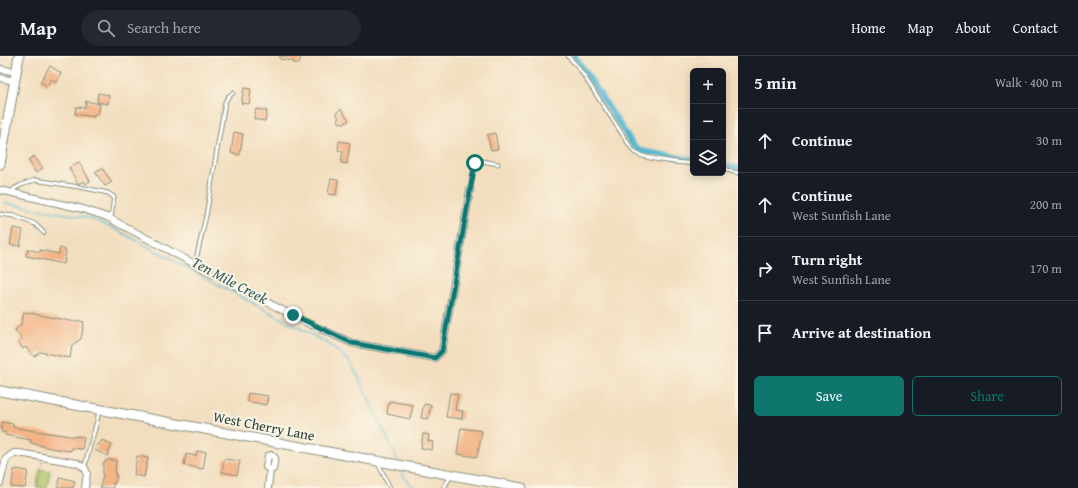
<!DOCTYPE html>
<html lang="en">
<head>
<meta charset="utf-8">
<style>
	body { margin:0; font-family:"Gentium Book Plus",serif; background:#242831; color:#f1f3f6 }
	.controls { position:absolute; right:12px; top:12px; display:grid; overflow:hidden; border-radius:6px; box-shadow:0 2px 10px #0003 }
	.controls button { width:36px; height:36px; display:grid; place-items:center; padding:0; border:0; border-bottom:1px solid #363941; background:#171b24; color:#f1f3f6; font:20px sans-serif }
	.stop { position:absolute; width:12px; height:12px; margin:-9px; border:3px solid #0f766e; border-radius:50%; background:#fff }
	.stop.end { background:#0f766e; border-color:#fff; box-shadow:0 1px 4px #0008 }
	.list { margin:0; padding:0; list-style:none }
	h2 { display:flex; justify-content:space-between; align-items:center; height:52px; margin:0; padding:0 16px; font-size:17px }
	h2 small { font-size:13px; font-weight:400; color:#9ea1a6 }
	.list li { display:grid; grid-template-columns:26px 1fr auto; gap:12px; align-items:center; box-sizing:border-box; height:64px; padding:0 16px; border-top:1px solid #363941 }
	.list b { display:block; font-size:15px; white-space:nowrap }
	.list p { margin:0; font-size:13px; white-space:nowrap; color:#9ea1a6 }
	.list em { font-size:13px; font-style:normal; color:#9ea1a6 }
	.actions { display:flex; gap:8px; padding:12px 16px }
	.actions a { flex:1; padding:9px 0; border:1px solid #0f766e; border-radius:6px; text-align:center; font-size:14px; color:#0f766e }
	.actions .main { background:#0f766e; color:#fff }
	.icon { flex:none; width:22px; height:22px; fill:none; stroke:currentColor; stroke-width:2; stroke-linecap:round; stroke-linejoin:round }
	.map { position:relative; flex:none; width:738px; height:432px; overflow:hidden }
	header { display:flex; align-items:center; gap:24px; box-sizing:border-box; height:56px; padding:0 20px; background:#171b24; border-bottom:1px solid #363941 }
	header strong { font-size:19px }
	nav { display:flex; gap:22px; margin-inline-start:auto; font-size:14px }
	.search { width:280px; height:36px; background:#242831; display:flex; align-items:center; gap:10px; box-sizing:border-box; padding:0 14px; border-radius:22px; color:#9ea1a6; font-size:15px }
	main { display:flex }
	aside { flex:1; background:#171b24 }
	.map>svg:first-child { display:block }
</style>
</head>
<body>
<header>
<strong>Map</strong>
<div class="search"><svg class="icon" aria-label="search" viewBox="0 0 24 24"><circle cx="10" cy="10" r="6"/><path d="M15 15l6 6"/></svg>Search here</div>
<nav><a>Home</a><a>Map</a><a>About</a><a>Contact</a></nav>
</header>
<main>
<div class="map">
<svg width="738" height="432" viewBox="0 0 738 432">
	<rect width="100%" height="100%" fill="#fcf5e5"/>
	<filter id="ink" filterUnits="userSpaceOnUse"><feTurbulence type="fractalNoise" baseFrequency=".025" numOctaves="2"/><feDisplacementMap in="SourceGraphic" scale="8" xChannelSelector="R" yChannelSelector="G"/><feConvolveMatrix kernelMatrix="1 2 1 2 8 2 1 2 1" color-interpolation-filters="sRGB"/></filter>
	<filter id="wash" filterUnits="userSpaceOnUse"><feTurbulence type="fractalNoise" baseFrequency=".012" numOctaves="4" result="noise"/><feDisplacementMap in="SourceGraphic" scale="16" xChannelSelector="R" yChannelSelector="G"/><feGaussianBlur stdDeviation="0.9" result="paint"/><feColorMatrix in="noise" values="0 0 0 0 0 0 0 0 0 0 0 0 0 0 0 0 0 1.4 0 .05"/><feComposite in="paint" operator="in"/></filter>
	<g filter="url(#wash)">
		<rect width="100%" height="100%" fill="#f2debf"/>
		<!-- green -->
		<path fill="#b1c569" stroke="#68814e" d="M40 413 50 415 47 432H36Z"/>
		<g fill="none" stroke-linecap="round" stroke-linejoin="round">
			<!-- stream -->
			<path stroke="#54b8d2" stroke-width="1.5" d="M5 147 89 162 115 173 329 288 349 305 360 324 398 405
				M400 413 402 418 414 432"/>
			<!-- canal -->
			<path stroke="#54b8d2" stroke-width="6" d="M575 0 633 89 641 95 693 104
				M723 109 738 112"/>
		</g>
		<g id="blocks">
			<!-- building -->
			<path fill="#f3b486" d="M280 0H301L299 8 293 7V5L280 3Z
				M50 10 61 17 56 26 51 23 47 30 40 26Z
				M244 32 251 33 249 48 241 47Z
				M98 37 109 39 108 48 97 46Z
				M86 45 100 48 98 58H94V61L75 58 76 51 85 52Z
				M256 53 267 55 265 65 254 63Z
				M341 53 349 64 344 68 342 66 340 67 337 63 339 62 336 57Z
				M234 76 243 78 240 99 231 97Z
				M495 77 498 93 491 94 487 79Z
				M339 85 350 87 347 108 341 107 343 95 338 94Z
				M34 100 43 112 36 117 28 104Z
				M79 106 90 125 86 128 84 125 78 128 69 112Z
				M102 112 112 126 105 130 95 116Z
				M331 123 338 124 336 139 328 138Z
				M13 172 23 174 20 190 10 189Z
				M60 192 66 194 64 208 26 200 28 193 40 196V194L59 198Z
				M24 256 76 266V264L84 266 81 283 72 289 70 302 40 296 34 301 26 291 23 293 18 286 22 283 15 274 21 269Z
				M248 337 268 340 266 349 247 345Z
				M450 337 458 338 455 354 463 355 462 363 446 361Z
				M389 345 413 349 410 363 387 358Z
				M424 348 431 349 428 363 421 362Z
				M2 366 13 368V371L29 374 77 381V380L84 381 82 393 71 392V395L50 392 31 387V384L5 379V376H1Z
				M461 372 482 375 477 401 457 398Z
				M423 378 429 379 428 385 433 386 432 394 421 392Z
				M102 384 112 389 107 400 95 394 98 388 99 389Z
				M197 395 206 396 203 413 184 409 186 398 196 400Z
				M137 400 148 402 144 421 134 419Z
				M224 403 240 405 237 419 222 416Z
				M106 404H116L115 420H117L115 427H113V432H100L103 418V407H105Z
				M16 413 28 415 25 432 11 431 14 414H16Z
				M60 421 75 425 73 432H58Z"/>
		</g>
	</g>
	<g filter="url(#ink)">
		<use href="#blocks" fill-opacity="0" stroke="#888e7a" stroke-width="1"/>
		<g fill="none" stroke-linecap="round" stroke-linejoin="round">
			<!-- lane casing -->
			<g stroke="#888e7a" stroke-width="5">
				<path id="lane" d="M568 0 578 11 634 96C645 104 678 106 693 108
					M723 113 738 117
					M470 134 474 112 477 104 498 108
					M12 137 14 133 21 129 35 124 85 132 108 137 114 141 111 162
					M0 158 14 160 35 168 44 177
					M195 208 206 160 225 46 229 40 233 37
					M378 407 390 432
					M85 411C88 392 96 374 99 355
					M444 432 450 421"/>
			</g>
			<!-- street casing -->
			<g stroke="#888e7a" stroke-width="8">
				<path id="street" d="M0 13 16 16
					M0 22 14 25
					M0 134 83 153 107 161 185 203 305 266 352 287 435 302 442 295 470 134
					M0 427 6 403 14 397H19L77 407 85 412 87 417 85 432
					M268 432 270 414 273 413 275 402 272 399 268 400 266 411 270 414"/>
			</g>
			<!-- secondary casing -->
			<g stroke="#888e7a" stroke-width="11">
				<path id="secondary" d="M0 108 19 0
					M0 335 522 432"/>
			</g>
			<!-- path -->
			<path stroke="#888e7a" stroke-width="1" stroke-dasharray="1 3" stroke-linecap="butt" d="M38 432 42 406"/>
			<!-- lane -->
			<use href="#lane" stroke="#fff" stroke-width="3"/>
			<!-- street -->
			<use href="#street" stroke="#fff" stroke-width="6"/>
			<!-- secondary -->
			<use href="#secondary" stroke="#fff" stroke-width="9"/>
		</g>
	</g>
	<g fill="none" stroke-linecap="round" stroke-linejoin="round" filter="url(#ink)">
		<!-- route -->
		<path stroke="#0f766e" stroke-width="5" d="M293 259 352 287 435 302 442 295 475 107"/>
	</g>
	<g text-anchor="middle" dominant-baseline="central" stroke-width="4" stroke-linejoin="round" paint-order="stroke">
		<!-- street labels -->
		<g font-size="14" fill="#1f3d34" stroke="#fcf5e5">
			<text transform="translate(264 370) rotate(11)">West Cherry Lane</text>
		</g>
		<!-- water labels -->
		<g font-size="15" font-style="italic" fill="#2c5c5c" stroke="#fcf5e5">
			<text transform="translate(230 224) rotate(28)">Ten Mile Creek</text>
		</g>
	</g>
</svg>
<div class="controls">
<button>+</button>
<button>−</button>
<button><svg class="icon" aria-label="layers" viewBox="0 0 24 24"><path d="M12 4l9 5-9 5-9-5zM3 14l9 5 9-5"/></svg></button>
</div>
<div class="stop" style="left:475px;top:107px"></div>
<div class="stop end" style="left:293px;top:259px"></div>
</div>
<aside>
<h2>5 min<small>Walk · 400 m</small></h2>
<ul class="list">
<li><svg class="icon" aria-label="ahead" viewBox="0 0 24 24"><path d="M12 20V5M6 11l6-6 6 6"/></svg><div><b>Continue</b></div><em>30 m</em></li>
<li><svg class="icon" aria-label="ahead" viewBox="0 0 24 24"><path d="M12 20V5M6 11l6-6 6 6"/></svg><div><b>Continue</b><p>West Sunfish Lane</p></div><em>200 m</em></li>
<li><svg class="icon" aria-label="right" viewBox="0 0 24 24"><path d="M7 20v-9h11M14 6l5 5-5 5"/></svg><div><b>Turn right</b><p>West Sunfish Lane</p></div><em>170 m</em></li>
<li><svg class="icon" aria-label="arrive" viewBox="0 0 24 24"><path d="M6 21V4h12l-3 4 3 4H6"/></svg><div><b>Arrive at destination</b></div></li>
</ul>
<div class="actions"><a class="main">Save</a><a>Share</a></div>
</aside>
</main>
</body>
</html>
